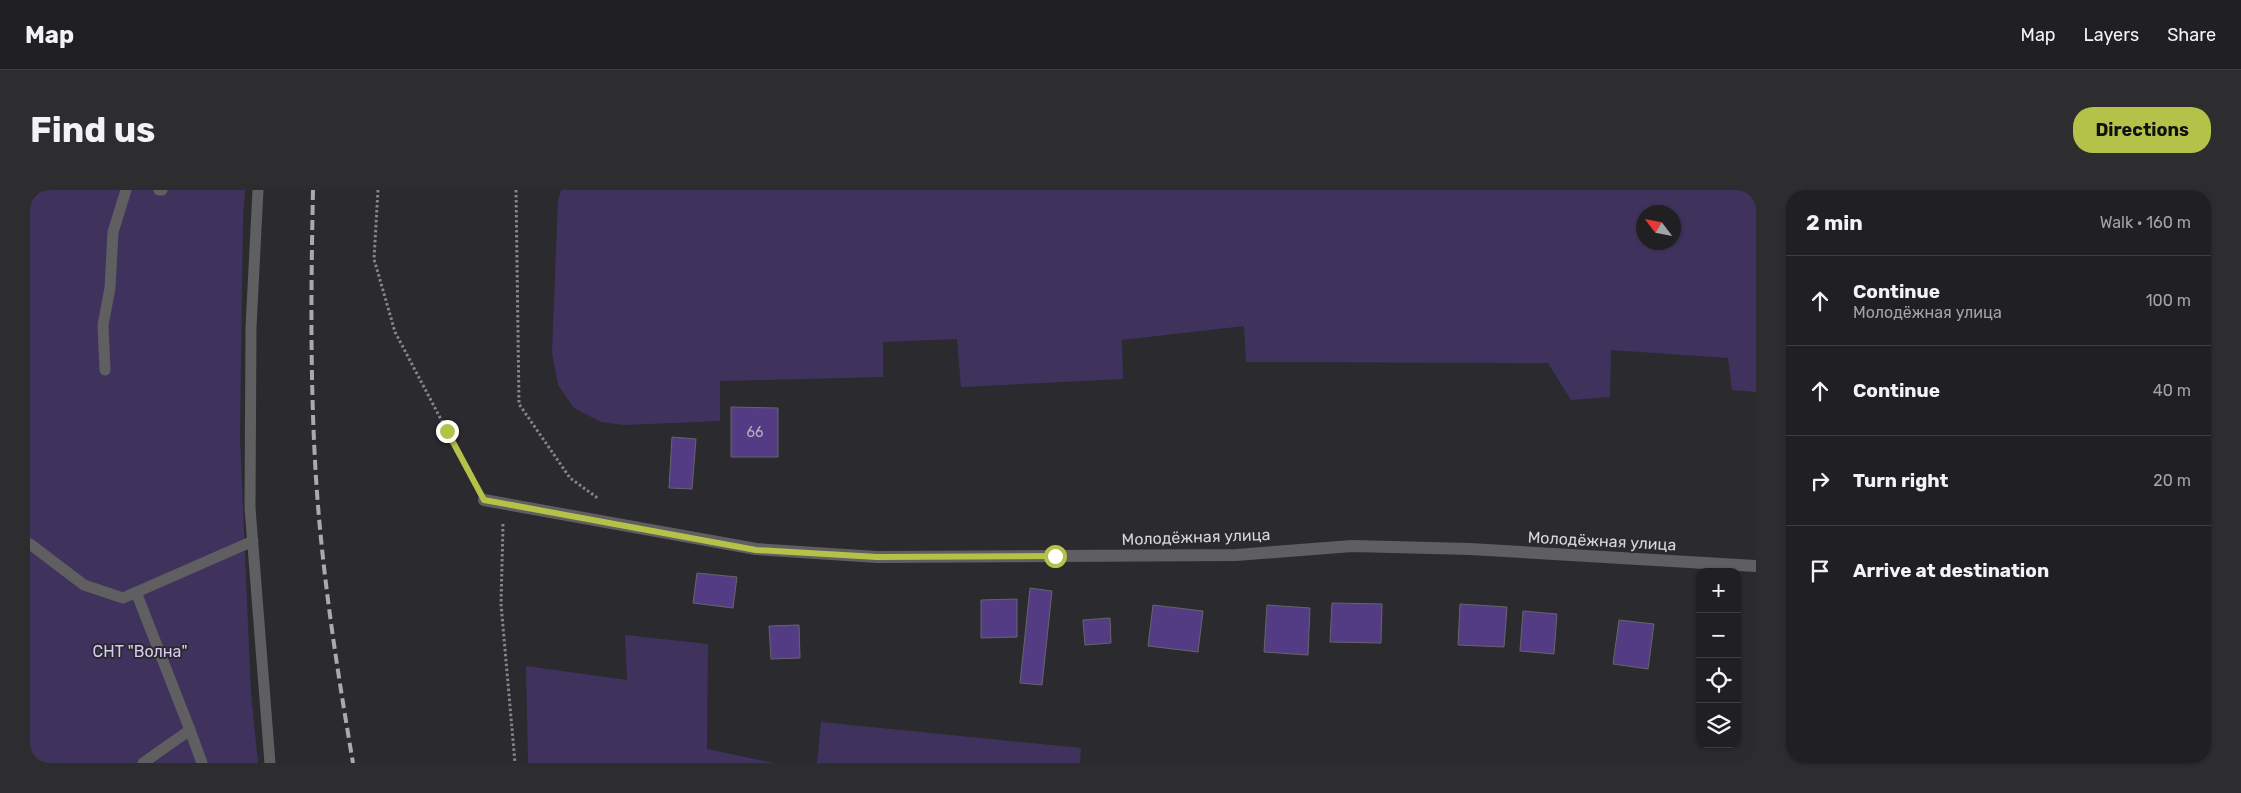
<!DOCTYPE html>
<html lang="en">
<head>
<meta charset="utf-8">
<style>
	body { margin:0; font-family:Rubik,sans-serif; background:#2d2d2f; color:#f1f3f6 }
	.controls { position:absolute; right:15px; bottom:15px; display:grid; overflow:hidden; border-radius:10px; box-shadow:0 1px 4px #0004 }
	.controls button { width:45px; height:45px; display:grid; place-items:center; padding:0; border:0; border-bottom:1px solid #3d3e40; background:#202022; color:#f1f3f6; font:25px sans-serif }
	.compass { position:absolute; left:1606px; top:15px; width:45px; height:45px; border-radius:50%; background:#202022; box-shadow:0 1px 4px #0004; rotate:302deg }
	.stop { position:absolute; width:15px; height:15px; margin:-11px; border:4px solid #b4c24a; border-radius:50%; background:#fff }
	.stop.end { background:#b4c24a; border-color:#fff; box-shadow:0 1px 5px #0008 }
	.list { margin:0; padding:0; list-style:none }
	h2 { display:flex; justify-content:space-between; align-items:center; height:65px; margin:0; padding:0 20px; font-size:21px }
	h2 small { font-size:16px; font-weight:400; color:#a2a3a5 }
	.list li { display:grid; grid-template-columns:32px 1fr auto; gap:15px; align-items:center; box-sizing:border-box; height:90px; padding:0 20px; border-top:1px solid #3d3e40 }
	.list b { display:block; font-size:19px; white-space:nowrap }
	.list p { margin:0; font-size:16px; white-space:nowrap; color:#a2a3a5 }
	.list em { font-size:16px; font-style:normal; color:#a2a3a5 }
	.icon { flex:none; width:28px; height:28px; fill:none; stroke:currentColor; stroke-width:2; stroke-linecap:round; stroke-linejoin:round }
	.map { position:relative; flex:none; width:1726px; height:573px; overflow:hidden; border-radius:20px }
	header { display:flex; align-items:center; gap:30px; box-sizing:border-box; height:70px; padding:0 25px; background:#202022; border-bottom:1px solid #3d3e40 }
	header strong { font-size:24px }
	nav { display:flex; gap:28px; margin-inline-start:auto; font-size:18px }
	.intro { display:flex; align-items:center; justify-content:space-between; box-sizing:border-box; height:120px; padding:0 30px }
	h1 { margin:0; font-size:35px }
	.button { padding:12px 22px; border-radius:20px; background:#b4c24a; color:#111; font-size:18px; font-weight:700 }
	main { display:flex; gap:30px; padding:0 30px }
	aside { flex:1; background:#202022; border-radius:20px; box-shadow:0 1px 4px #0004 }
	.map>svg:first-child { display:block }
</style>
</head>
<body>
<header>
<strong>Map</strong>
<nav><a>Map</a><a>Layers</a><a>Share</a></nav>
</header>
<div class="intro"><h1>Find us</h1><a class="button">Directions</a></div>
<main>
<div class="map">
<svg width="1726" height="573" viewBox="0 0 1726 573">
	<rect width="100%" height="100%" fill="#2b2a2e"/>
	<!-- green -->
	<path fill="#3f335d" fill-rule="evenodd" d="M0 0H215L213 28 210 247 221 503 228 573H0Z
		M531 0H1726V202L1702 200 1698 168 1581 160 1580 207 1541 210 1518 173 1216 172 1214 136 1092 150 1093 189 931 197 927 149 853 152V187L690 191V231L594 235 571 232 544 218 528 195 522 162 528 10ZM1644 22V52H1614V22Z
		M595 445 678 454 677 559 743 573H498L496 476 597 490Z
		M791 532 1051 558 1050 573H787Z"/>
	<!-- building -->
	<path fill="#543c85" stroke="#66656a" d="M701 217 748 218V267H701Z
		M642 247 666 249 662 299 639 298Z
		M667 383 707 387 703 418 663 413Z
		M1000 398 1022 401 1012 495 990 493Z
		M987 409V447L951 448V410Z
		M1302 413 1352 414 1351 453 1300 452Z
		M1430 414 1477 417 1474 457 1428 455Z
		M1123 415 1173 421 1168 462 1118 456Z
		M1237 415 1280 418 1278 465 1234 462Z
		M1493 421 1527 424 1524 464 1490 461Z
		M1080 428 1081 453 1055 455 1053 430Z
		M1589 430 1624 434 1618 479 1583 474Z
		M769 435 770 468 741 469 739 436Z"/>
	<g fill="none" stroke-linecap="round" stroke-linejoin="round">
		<!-- path -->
		<path stroke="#868689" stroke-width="3" stroke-dasharray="2.5 2.5" stroke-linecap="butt" d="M348 0 344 69 365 142 445 294
			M486 0 489 214 540 288 569 309
			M473 334 471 414 485 573"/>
		<!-- service -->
		<path stroke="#5f5e60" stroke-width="11" d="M129 0H132
			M228 0 221 137 220 318 240 573
			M75 180 73 135 80 98 83 42 96 0
			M0 354 54 395 93 408 223 351
			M106 402 160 540 113 573
			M160 540 172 573"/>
		<!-- minor -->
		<path stroke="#5f5e60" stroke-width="12" d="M454 310 726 359 847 367 1206 365 1322 356 1440 359 1726 376"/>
		<!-- rail -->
		<path stroke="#aaaaac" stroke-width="4" stroke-dasharray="10 5" stroke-linecap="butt" d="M283 0C281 96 280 192 286 288 292 383 307 479 323 573"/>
	</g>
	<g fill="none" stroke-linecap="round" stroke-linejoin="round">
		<!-- route -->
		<path stroke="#b4c24a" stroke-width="6" d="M417 241 454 310 726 360 847 367 1025 366"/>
	</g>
	<g text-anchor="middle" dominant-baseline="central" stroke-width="4" stroke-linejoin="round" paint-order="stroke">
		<!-- number labels -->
		<g font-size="14" fill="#b6b0c4">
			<text x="725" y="242">66</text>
		</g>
		<!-- street labels -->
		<g font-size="16" fill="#d7d7d9" stroke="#2b2a2e">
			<text transform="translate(1166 347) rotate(-2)">Молодёжная улица</text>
			<text transform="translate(1572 351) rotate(3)">Молодёжная улица</text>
		</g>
		<!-- park labels -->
		<g font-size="16" fill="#d5cbf6" stroke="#2b2a2e">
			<text x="110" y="461">СНТ "Волна"</text>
		</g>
	</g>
</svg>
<div class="controls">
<button>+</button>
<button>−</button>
<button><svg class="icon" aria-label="locate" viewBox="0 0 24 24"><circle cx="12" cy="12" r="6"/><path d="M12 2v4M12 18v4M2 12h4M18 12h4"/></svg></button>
<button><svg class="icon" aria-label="layers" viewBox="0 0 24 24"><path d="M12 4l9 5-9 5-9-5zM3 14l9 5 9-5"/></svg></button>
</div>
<svg class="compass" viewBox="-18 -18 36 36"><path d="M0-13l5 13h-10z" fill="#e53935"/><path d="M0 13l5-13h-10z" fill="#a2a3a5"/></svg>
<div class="stop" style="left:1025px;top:366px"></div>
<div class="stop end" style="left:417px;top:241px"></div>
</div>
<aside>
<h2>2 min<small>Walk · 160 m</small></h2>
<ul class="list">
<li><svg class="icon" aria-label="ahead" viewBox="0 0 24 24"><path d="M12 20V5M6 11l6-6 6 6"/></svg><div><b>Continue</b><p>Молодёжная улица</p></div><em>100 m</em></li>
<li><svg class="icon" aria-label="ahead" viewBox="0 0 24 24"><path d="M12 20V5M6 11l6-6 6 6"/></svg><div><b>Continue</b></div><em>40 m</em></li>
<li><svg class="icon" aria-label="right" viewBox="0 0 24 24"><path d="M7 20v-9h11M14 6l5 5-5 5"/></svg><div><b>Turn right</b></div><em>20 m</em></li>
<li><svg class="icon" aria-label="arrive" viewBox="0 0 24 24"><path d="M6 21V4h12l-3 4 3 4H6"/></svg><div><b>Arrive at destination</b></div></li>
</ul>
</aside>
</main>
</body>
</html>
